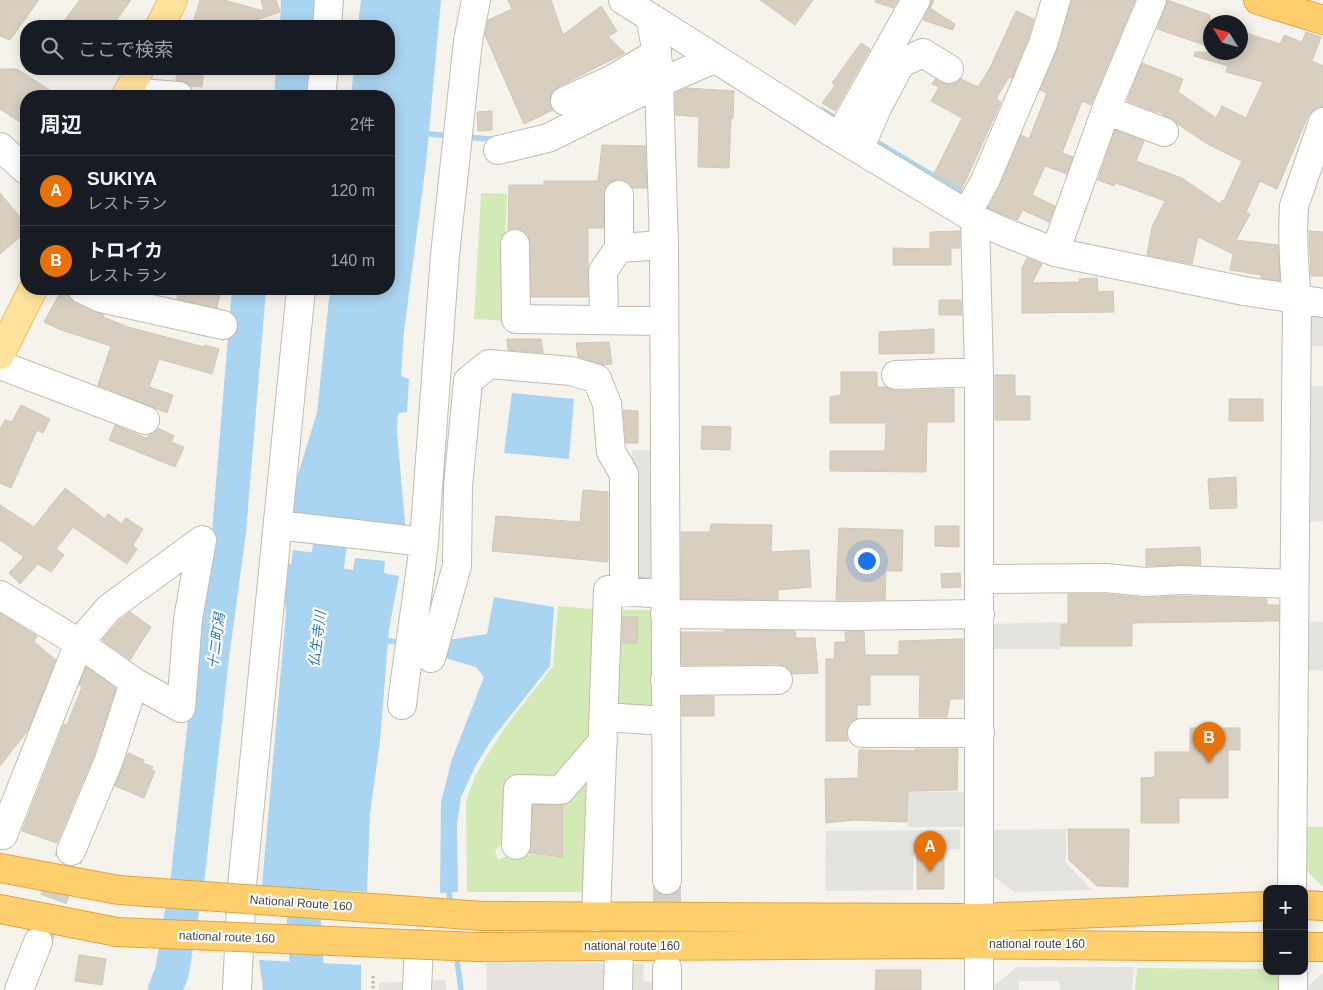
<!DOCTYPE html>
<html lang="ja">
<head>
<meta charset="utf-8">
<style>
	body { margin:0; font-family:Helvetica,"Noto Sans JP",sans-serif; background:#242831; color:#f1f3f6 }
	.controls { position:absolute; right:15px; bottom:15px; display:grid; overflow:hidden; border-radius:10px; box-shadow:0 2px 12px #0003 }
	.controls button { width:45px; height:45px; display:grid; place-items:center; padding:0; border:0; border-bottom:1px solid #363941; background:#171b24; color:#f1f3f6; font:25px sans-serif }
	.compass { position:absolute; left:1203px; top:15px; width:45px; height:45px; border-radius:50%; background:#171b24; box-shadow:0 2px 12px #0003; rotate:307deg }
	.you { position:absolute; left:866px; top:560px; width:18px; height:18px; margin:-12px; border:4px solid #fff; border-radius:50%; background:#1a73e8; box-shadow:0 0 0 8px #1a73e833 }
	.badge { display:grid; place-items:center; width:32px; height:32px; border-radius:50%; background:#fc3f1d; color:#fff; font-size:16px; font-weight:700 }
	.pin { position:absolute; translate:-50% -41px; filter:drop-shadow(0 1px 2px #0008) }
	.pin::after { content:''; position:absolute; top:26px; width:18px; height:15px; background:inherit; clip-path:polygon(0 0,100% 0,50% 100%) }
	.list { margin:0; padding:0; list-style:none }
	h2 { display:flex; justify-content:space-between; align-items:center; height:65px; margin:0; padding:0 20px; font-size:21px }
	h2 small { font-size:16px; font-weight:400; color:#9ea1a6 }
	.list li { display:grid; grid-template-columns:32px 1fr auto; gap:15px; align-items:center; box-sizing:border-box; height:70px; padding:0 20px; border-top:1px solid #363941 }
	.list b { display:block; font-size:19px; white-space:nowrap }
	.list p { margin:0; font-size:16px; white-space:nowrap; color:#9ea1a6 }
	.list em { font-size:16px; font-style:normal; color:#9ea1a6 }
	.icon { flex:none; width:28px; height:28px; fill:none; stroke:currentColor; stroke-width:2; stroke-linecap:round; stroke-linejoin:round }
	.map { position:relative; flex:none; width:1323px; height:990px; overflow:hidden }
	.search { position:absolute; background:#171b24; box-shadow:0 2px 12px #0003; left:20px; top:20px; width:375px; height:55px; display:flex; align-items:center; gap:12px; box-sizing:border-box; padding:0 18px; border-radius:20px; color:#9ea1a6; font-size:19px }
	.panel { position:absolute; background:#171b24; box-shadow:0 2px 12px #0003; left:20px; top:90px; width:375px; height:205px; border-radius:20px }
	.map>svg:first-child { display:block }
</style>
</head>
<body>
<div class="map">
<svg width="1323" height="990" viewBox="0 0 1323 990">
	<rect width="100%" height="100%" fill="#f6f3ec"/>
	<!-- industrial -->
	<path fill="#e6e2dd" d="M486 962 644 964 643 981 661 982V990H487Z
		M445 980 446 990H379V983Z"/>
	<!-- green -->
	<path fill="#d2eab5" d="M481 193 507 194 505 240 520 322 474 319Z
		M558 606 593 609 597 621 591 738 560 781H506L504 843 495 850 498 860 514 853 564 857V801L592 763 584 892H467L466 801 476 774 490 751 506 726 553 666Z
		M618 610H657L659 711H614Z
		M1305 827H1323V887L1306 870Z
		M1137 968 1265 969 1267 971 1275 972 1283 984V990H1135Z"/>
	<!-- parking -->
	<path fill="#e5e3e0" d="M1323 310V346H1312L1309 314Z
		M1311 386H1323V521L1306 522Z
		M632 450H654L656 580 633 578Z
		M1303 621 1323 622V671L1306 670Z
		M1061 622V649H985V624Z
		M908 791 966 792 965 827H908Z
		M1066 829V863L1092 890 1015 892 988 873 989 830Z
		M960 830V849L914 853 913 890 825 891 826 831Z
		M1017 967H1134L1132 990H1060L1059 981H1019V990H989Z
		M1323 973V990H1308V986Z"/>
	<!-- water -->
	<path fill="#a9d4f2" d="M361 0H441L426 164 404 331 401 376 409 379 407 412 398 413 397 432 406 534 290 520 291 497 317 413 330 289H389V96H351L354 69H389V26H358Z
		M512 393 574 399 569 459 504 453Z
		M293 550 324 554 323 565 353 570 355 558 385 561 384 573 399 576 389 629 380 741 370 814 367 892 262 886 286 613 282 572 284 563 291 564Z
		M494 597 554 607 550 666 492 739 476 765 461 797 457 825 458 892 440 893 441 802 452 759 484 677 476 667 445 658 447 640 487 634Z
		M259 960 361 965V990H263Z"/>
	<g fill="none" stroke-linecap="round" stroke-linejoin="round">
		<!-- stream -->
		<path stroke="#a9d4f2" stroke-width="5.5" d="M822 110 840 121
			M422 133 450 136
			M465 137 490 139 498 138
			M872 139 967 196
			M979 203 999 215
			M383 640 404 643
			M448 885 451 906
			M456 952 461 990"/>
		<!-- river -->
		<path stroke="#a9d4f2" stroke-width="34" d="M297 26 298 0
			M291 96 293 69
			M321 611 336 500
			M301 870 308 990
			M165 990 172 972 188 875 212 657 229 532 249 289"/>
	</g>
	<!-- building -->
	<path fill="#d8cfc1" stroke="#d3c7b4" d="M0 0H39L10 40 0 36Z
		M80 0H131L112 26H60Z
		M200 0H224L264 11 261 0H276L280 12 253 21 251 26H217L194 19Z
		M508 0H551L563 35 601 6 617 31 608 37 625 53 558 87 552 92 550 99 553 110 524 124 485 35 488 20 512 9Z
		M760 0H813L795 25Z
		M876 0H898L893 8 875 2Z
		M932 0H934L930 8 955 24 953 30 923 20Z
		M1071 0H1135L1091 105 1082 101 1062 153 1073 157 1067 174 1045 166 1032 195 1055 206 1049 222 1023 210 1017 220 988 208 999 187 1021 135 1029 139 1047 93 1040 90 1058 48Z
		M1167 0 1210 15V47L1157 29Z
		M1016 11 1034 19 1028 39 1012 78 1009 77 996 99 1001 102 962 189 934 174 962 118 931 101 939 87 932 84 935 79 949 85 961 79 978 87 990 68Z
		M1240 31 1280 44 1284 35 1302 42 1306 32 1321 37 1312 61 1323 66V107L1313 110 1308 116 1277 189 1260 181 1246 212 1250 214 1236 240 1278 245 1280 281 1261 278V275L1230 270 1233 254 1198 237 1192 264 1147 255 1152 227 1165 201 1116 183 1114 186 1098 180 1115 130 1144 141 1136 161 1182 178 1220 204 1222 200 1224 201 1242 161 1209 145 1158 111V113L1127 101 1142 63 1183 79 1178 92 1216 118 1222 106 1246 118 1263 82 1226 72 1228 66 1194 56 1195 52H1240Z
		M861 43 870 49 835 111 822 103 835 85 832 83Z
		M0 69H17L59 96H26V126L0 109Z
		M177 69H204L202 87 190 86 176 80Z
		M687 88 734 91 733 118H731L729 168 698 167 699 117 676 115 675 93Z
		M492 111V130L478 131 477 112Z
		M602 145 645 146 647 188H633L627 182 619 179 612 181 605 188 603 228H588V297H531L529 236 522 230 515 228 508 230 509 185H544V181H598Z
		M0 193 26 224V232L0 254Z
		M960 231V248H951V265H893V248L930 249V232Z
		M1309 231 1323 232V276H1311Z
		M1027 258 1042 264 1032 283 1080 282 1079 279 1097 278 1098 292 1113 291 1114 312 1022 313V268Z
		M62 289H67L69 297 75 303 104 315 103 317 128 327 204 347 205 345 219 349 212 374 159 359 149 387 173 395 167 413 98 385 111 346 61 330 44 322Z
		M179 289H221L217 308 177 299Z
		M939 300H961L962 315H939Z
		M934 329V353L879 354V332Z
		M507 339H541L543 353 508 350Z
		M609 342 612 364 603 365 578 357 576 343Z
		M841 372H877V387H887L896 391 954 389V422H927L926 472 830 471V451H885L886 423H830V397L841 395Z
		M995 375H1015V396H1030V420H995Z
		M1229 399H1263V421H1229Z
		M21 405 50 419 43 433 37 430 11 488 0 483V429L5 420 12 422Z
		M623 410 638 411V443H626Z
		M115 425 146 438 158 428 174 436 171 442 184 447 175 467 109 440Z
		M702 426 731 427 730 450 701 449Z
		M1236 477 1237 508 1210 509 1208 479Z
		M65 488 105 519 108 514 122 524 126 518 143 529 133 545 137 549 127 564 73 527 56 549 64 555 51 572 38 564 20 584 9 573 24 557 0 540V505L34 527Z
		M583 490 608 492V562L492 551 496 516 580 522Z
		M711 524 772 525 771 552 809 550 811 587 778 590V600L681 599V532H710Z
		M935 526H959V547L935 546Z
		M839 528 903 530 902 571H886L885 600H836Z
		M1200 547 1201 565 1146 566V549Z
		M960 573 961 587 942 588 941 574Z
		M1068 594H1105L1144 598 1180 596 1267 599V605H1279V621L1132 623V646H1061V624H1068Z
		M130 612 151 627 130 660 102 640 120 620Z
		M0 613 37 636 34 642 56 660 28 730 0 766Z
		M623 617H638L637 643H622Z
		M724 630 795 631 796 638H815L818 673 792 674 786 667 778 664 682 665 681 632H724Z
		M864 631 865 655H899V641L963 639V699H950L947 717H919L920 675H870V705H857V719L849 725 846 733 848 741H826V659H834L835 642H846L845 632Z
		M86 667 116 688 94 755 57 843 22 831 64 724 67 725 82 687 79 685Z
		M682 696H714V716H682Z
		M1190 728H1240V750H1228V798H1179V823H1141V778L1155 777V752H1190Z
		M915 749H958L957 790 908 791 907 822 854 820 826 823 825 779 858 778 859 750 915 751Z
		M128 753 144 760 143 763 153 767 151 770 155 771 144 798 115 786Z
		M533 805H563V857L529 853Z
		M1068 829H1129L1128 887 1097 886 1069 860Z
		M917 855H944V889H917Z
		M79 955 106 959 102 985 75 981Z
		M876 970H921V990H875Z"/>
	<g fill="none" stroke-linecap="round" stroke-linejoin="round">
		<!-- minor-tunnel -->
		<path stroke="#d4d0c8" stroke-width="28" stroke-dasharray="28 14" stroke-linecap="butt" d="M667 880V941
			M39 939 71 851"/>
		<!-- minor casing -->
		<g stroke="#c2bbae" stroke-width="30">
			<path id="minor" d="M623 0 839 137 975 219 1004 232 1055 252 1244 291 1323 303
				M650 17 657 53 659 83 664 245 667 880
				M327 26 329 0
				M128 92 179 96
				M321 96 324 69
				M565 101 611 80 657 53
				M1106 110 1164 132
				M839 137 916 0
				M0 147 26 170
				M859 149 878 106 901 63 923 53 949 69
				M498 150 548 138 659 83 714 59
				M619 195V248
				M967 213 985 181 1043 44 1056 0
				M975 219 979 372V990
				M515 244 516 319 664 321
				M1055 252 1106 110 1152 0
				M82 289 101 298 223 325
				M604 320 603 271 619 248 664 245
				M0 365 145 420
				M896 375 979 372
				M278 525 424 542C418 597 408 651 402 705
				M202 540 188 619 181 708 134 682 79 643 109 608Z
				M424 542 445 255 468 41 476 0
				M980 579 1106 578 1145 582 1180 580 1294 584
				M0 595 79 643 3 835
				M665 614 851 616 980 614
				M431 658 457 566 458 486 468 381 489 364 571 371 597 379 607 404 611 452 624 474V591
				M665 681 778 680
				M604 717 665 721
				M862 733H980
				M516 845 518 789 561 790 603 741
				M71 851 109 760 134 682
				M1292 889 1297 299C1294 268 1292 237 1294 206L1323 122
				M596 917 608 590 665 594
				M667 968V990
				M1293 971V990
				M19 990 38 942
				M237 990 242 885 301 289
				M417 990 419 944
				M618 990 619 946"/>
		</g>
		<!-- major casing -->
		<g stroke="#e6c16a" stroke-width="30">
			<path id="major" d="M160 26 173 0
				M126 96 140 69
				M0 355 33 289"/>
		</g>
		<!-- highway casing -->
		<g stroke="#e0a43c" stroke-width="30">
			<path id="highway" d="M1258 0 1323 20
				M0 868 119 890
				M1304 905 1323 906
				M0 909 117 932
				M483 916 978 918 1267 906
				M477 947 940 944 1267 947
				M1304 947H1323"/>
		</g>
		<!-- path -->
		<path stroke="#c4b79f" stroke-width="3" stroke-dasharray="2.5 2.5" stroke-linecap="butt" d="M373 976V990"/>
		<!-- minor -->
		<use href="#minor" stroke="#fff" stroke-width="28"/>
		<!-- major -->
		<use href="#major" stroke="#ffe39c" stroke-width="28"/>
		<!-- highway -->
		<use href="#highway" stroke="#ffcf6e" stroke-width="28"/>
		<!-- highway-bridge casing -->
		<g stroke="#e0a43c" stroke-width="30" stroke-linecap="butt">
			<path id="highway-bridge" d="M119 890 483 916
				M117 932 477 947"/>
		</g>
		<!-- highway-bridge -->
		<use href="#highway-bridge" stroke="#ffcf6e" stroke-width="28"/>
	</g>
	<g text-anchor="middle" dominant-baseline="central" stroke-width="4.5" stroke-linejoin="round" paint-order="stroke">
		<!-- street labels -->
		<g font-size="12" fill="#4b4439" stroke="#fff">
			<text transform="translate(301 903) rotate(4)">National Route 160</text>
			<text transform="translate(227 937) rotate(2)">national route 160</text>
			<text x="1037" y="944">national route 160</text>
			<text x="632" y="946">national route 160</text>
		</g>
		<!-- water labels -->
		<g font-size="14" font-style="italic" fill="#2e7ab2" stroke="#fff">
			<text transform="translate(317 639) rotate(-83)">仏生寺川</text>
			<text transform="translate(216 641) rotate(-83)">十二町潟</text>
		</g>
	</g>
</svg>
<div class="controls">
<button>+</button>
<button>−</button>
</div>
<svg class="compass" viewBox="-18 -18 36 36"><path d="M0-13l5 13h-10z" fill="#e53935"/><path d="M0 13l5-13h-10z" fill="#9ea1a6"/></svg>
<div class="you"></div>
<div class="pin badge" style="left:930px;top:872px;background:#e8710a">A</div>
<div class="pin badge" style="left:1209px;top:763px;background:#e8710a">B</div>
<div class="search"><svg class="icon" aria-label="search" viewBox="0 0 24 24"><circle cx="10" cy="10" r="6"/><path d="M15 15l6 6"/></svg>ここで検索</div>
<section class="panel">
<h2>周辺<small>2件</small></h2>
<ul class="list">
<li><span class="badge" style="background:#e8710a">A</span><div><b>SUKIYA</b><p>レストラン</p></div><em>120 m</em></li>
<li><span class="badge" style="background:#e8710a">B</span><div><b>トロイカ</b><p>レストラン</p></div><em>140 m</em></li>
</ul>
</section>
</div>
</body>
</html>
